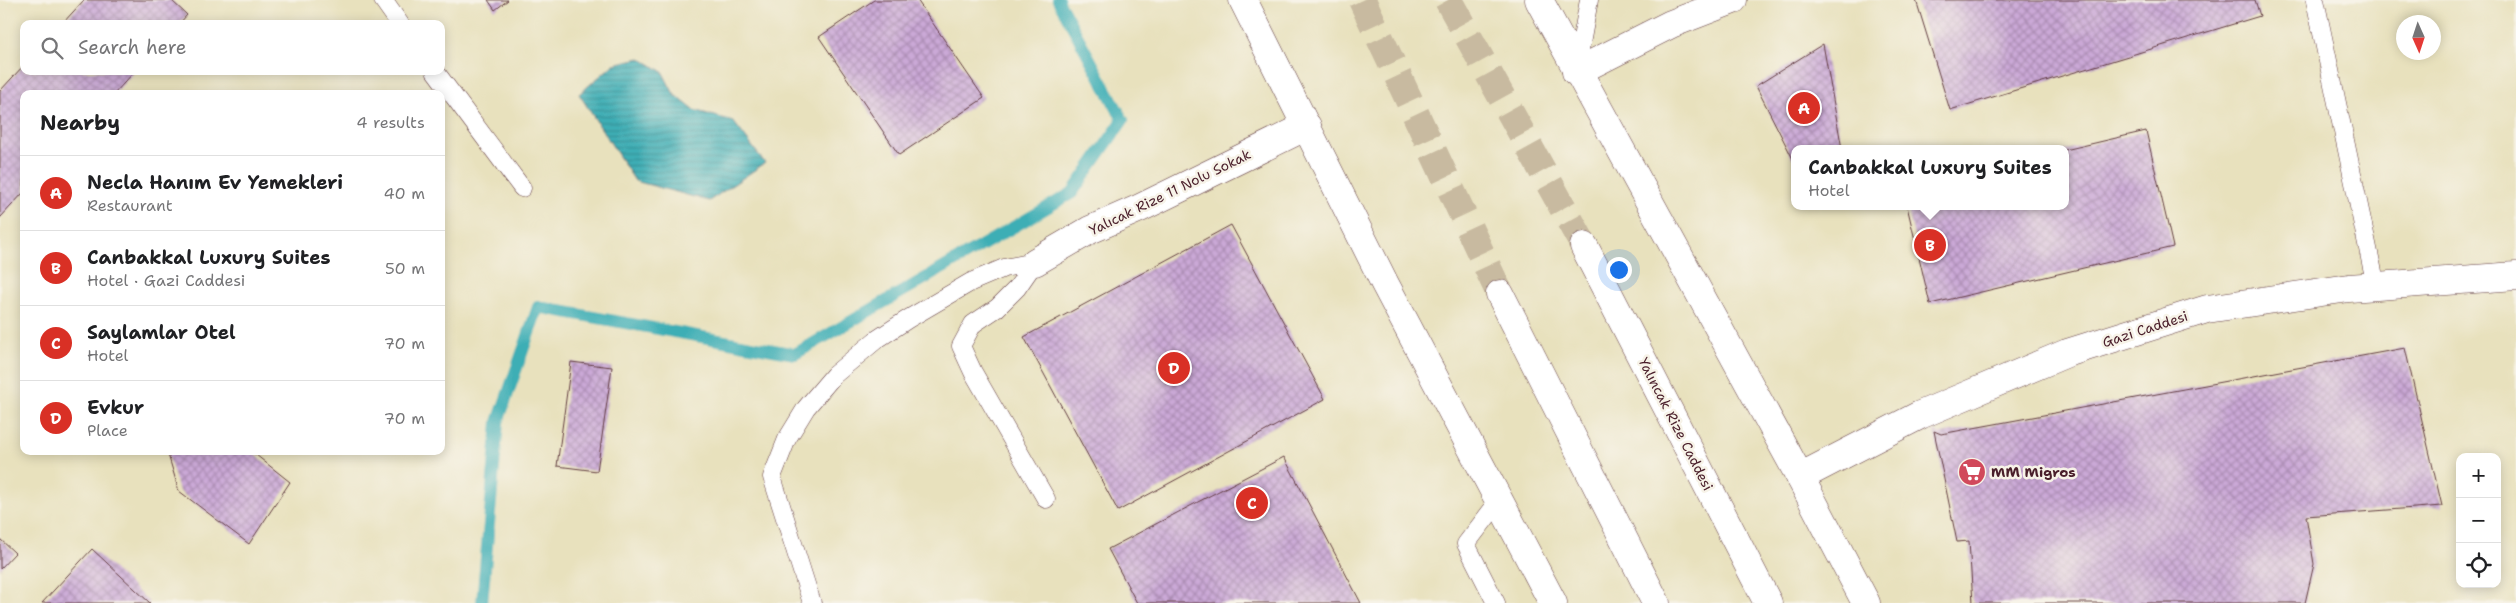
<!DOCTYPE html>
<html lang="en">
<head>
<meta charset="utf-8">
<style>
	body { margin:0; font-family:"Shantell Sans",sans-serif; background:#f2f2f2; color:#202124 }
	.controls { position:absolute; right:15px; bottom:15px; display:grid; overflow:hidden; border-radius:10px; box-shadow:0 2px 12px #0003 }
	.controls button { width:45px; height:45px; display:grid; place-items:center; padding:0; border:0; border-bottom:1px solid #e0e0e0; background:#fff; color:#202124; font:25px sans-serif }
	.compass { position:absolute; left:2396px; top:15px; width:45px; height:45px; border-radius:50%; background:#fff; box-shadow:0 2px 12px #0003; rotate:177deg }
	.you { position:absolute; left:1618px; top:269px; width:18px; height:18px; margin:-12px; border:4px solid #fff; border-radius:50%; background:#1a73e8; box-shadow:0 0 0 8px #1a73e833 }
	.badge { display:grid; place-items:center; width:32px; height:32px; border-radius:50%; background:#d93025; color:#fff; font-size:16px; font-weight:700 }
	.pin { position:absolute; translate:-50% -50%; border:2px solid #fff; box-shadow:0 1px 5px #0006 }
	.popup { position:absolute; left:1791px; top:145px; width:278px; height:65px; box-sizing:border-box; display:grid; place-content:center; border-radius:10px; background:#fff; filter:drop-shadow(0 1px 4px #0005); font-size:16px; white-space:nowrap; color:#757577 }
	.popup b { font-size:19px; color:#202124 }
	.popup::after { content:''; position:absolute; left:50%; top:100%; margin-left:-10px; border:10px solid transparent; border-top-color:#fff }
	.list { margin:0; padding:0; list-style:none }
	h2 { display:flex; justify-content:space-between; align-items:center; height:65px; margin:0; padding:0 20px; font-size:21px }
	h2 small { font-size:16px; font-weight:400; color:#757577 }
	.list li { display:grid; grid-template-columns:32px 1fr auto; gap:15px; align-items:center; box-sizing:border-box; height:75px; padding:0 20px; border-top:1px solid #e0e0e0 }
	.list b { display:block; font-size:19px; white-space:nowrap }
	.list p { margin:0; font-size:16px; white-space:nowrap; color:#757577 }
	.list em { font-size:16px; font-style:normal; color:#757577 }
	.icon { flex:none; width:28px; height:28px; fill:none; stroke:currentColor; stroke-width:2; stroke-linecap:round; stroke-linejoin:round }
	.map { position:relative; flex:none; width:2516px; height:603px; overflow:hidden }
	.search { position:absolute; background:#fff; box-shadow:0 2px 12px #0003; left:20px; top:20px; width:425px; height:55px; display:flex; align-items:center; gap:12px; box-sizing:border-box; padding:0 18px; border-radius:10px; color:#757577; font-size:19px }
	.panel { position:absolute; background:#fff; box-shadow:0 2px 12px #0003; left:20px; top:90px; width:425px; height:365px; border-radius:10px }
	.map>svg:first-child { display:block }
</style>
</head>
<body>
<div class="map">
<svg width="2516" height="603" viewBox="0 0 2516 603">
	<defs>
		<pattern id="water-rules" width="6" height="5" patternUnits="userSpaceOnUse" patternTransform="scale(1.25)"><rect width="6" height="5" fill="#3daeb5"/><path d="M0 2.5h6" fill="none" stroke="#358d93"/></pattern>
		<pattern id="building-cross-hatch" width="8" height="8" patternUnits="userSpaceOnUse" patternTransform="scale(1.25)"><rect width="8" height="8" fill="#cba9d7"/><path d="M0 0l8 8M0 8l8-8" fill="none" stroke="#a789af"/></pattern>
	</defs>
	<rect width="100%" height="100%" fill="#f7f3e8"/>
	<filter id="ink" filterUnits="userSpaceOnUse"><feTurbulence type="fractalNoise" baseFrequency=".02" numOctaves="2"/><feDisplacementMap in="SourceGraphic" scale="10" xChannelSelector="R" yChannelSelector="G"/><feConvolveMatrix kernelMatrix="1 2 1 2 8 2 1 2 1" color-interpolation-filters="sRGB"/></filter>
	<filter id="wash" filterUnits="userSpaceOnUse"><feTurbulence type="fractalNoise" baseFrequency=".0096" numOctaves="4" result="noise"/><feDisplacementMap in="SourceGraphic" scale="20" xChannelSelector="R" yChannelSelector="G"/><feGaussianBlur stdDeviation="1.12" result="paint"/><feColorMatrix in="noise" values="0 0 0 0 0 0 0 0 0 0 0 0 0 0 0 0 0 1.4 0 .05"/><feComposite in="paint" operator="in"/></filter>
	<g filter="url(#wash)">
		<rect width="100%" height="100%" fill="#e8e1bd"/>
		<!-- water -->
		<path fill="url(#water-rules)" stroke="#446670" d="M640 58 662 71 674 94 694 110 733 121 765 163 709 201 635 181 579 94 614 64Z"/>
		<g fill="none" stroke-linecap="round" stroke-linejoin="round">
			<!-- stream -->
			<path stroke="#3daeb5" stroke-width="12" d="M482 603 498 422 538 307 795 354 1072 193 1123 120 1058 0"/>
		</g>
		<g id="blocks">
			<!-- building -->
			<path fill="url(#building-cross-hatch)" d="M84 0H171L187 15 179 24H62Z
				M488 0H508L495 10Z
				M874 0H917L984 98 899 155 819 37Z
				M1916 0H2255L2260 16 1950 110Z
				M1823 44 1842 149H1795V163L1756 86Z
				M24 65V71H135L114 94H24V192L0 218V91Z
				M2146 131 2173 247 1930 304 1907 206H2065V150Z
				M1231 225 1325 399 1118 511 1024 337Z
				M2405 348 2442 506 2306 516 2314 564 2305 603H1973L1969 541 1957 542 1934 431 1941 434Z
				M571 362 612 367 597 471 557 466Z
				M167 451H251L290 482 249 544 179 491Z
				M1284 457 1361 603H1137L1108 549Z
				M0 539 15 553 0 569Z
				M92 549 150 603H42Z"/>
		</g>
	</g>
	<g filter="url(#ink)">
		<use href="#blocks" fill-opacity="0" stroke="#623c41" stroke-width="1"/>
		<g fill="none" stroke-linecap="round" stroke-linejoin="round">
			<!-- trunk-tunnel -->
			<path stroke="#c8baa0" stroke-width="28" stroke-dasharray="28 14" stroke-linecap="butt" d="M1362 0 1500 294
				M1448 0 1584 246"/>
			<!-- service casing -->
			<g stroke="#623c41" stroke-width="19">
				<path id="service" d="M383 0 400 24
					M2315 0 2376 286
					M435 71 522 188
					M1576 71 1589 0
					M1035 262 1017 288 997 308 973 324 961 346 973 372 1046 499
					M812 603 772 477 787 439 806 408 834 375 876 340 908 319 971 282 1004 268 1035 262
					M1496 603 1466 544 1498 502"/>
			</g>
			<!-- minor casing -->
			<g stroke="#623c41" stroke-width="29">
				<path id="minor" d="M1576 72 1671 24 1733 0
					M1035 262 1090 230 1140 208 1307 126
					M1800 477 1920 415 2067 353 2207 309 2349 288 2516 276"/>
			</g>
			<!-- trunk casing -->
			<g stroke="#623c41" stroke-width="29">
				<path id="trunk" d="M1243 0 1385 284 1553 603
					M1539 0 1800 477 1866 603
					M1584 246 1768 603
					M1500 294 1656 603"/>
			</g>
			<!-- service -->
			<use href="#service" stroke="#fff" stroke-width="18"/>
			<!-- minor -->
			<use href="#minor" stroke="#fff" stroke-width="28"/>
			<!-- trunk -->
			<use href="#trunk" stroke="#fff" stroke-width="28"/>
		</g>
	</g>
	<!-- icons -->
	<defs>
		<g id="supermarket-disc" transform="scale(1.4375)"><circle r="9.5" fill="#d1495b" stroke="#f7f3e8"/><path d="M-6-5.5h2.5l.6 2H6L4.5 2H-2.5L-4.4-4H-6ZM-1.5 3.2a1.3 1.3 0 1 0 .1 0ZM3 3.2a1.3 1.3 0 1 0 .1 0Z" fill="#fff"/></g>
	</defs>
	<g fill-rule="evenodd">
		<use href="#supermarket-disc" x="1972" y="472"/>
	</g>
	<g text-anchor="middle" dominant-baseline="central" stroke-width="5" stroke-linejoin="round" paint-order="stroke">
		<!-- street labels -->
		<g font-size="14" fill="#4a1f2b" stroke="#f7f3e8">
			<text transform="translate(1170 192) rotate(-26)">Yalıcak Rize 11 Nolu Sokak</text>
			<text transform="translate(2145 329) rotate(-18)">Gazi Caddesi</text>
			<text transform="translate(1676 424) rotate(63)">Yalıncak Rize Caddesi</text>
		</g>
		<!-- poi labels -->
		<g font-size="14" font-weight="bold" fill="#4a1f2b" stroke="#f7f3e8" text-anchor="start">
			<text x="1991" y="472">MM Migros</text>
		</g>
	</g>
</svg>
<div class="controls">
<button>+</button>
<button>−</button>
<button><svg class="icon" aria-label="locate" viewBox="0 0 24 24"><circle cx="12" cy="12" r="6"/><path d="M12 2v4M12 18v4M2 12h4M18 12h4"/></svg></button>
</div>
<svg class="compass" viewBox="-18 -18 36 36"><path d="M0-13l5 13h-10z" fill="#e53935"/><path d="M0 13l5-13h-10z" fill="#757577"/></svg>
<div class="you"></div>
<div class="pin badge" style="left:1804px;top:108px">A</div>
<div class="pin badge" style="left:1930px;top:245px">B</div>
<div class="popup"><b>Canbakkal Luxury Suites</b>Hotel</div>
<div class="pin badge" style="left:1252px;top:503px">C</div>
<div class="pin badge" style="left:1174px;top:368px">D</div>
<div class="search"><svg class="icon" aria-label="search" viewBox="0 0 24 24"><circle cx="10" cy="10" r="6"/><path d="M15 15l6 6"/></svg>Search here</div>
<section class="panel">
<h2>Nearby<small>4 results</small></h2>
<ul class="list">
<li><span class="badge">A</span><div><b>Necla Hanım Ev Yemekleri</b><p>Restaurant</p></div><em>40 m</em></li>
<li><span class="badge">B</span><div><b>Canbakkal Luxury Suites</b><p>Hotel · Gazi Caddesi</p></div><em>50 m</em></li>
<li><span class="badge">C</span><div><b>Saylamlar Otel</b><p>Hotel</p></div><em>70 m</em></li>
<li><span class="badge">D</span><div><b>Evkur</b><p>Place</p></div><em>70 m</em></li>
</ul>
</section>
</div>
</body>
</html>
